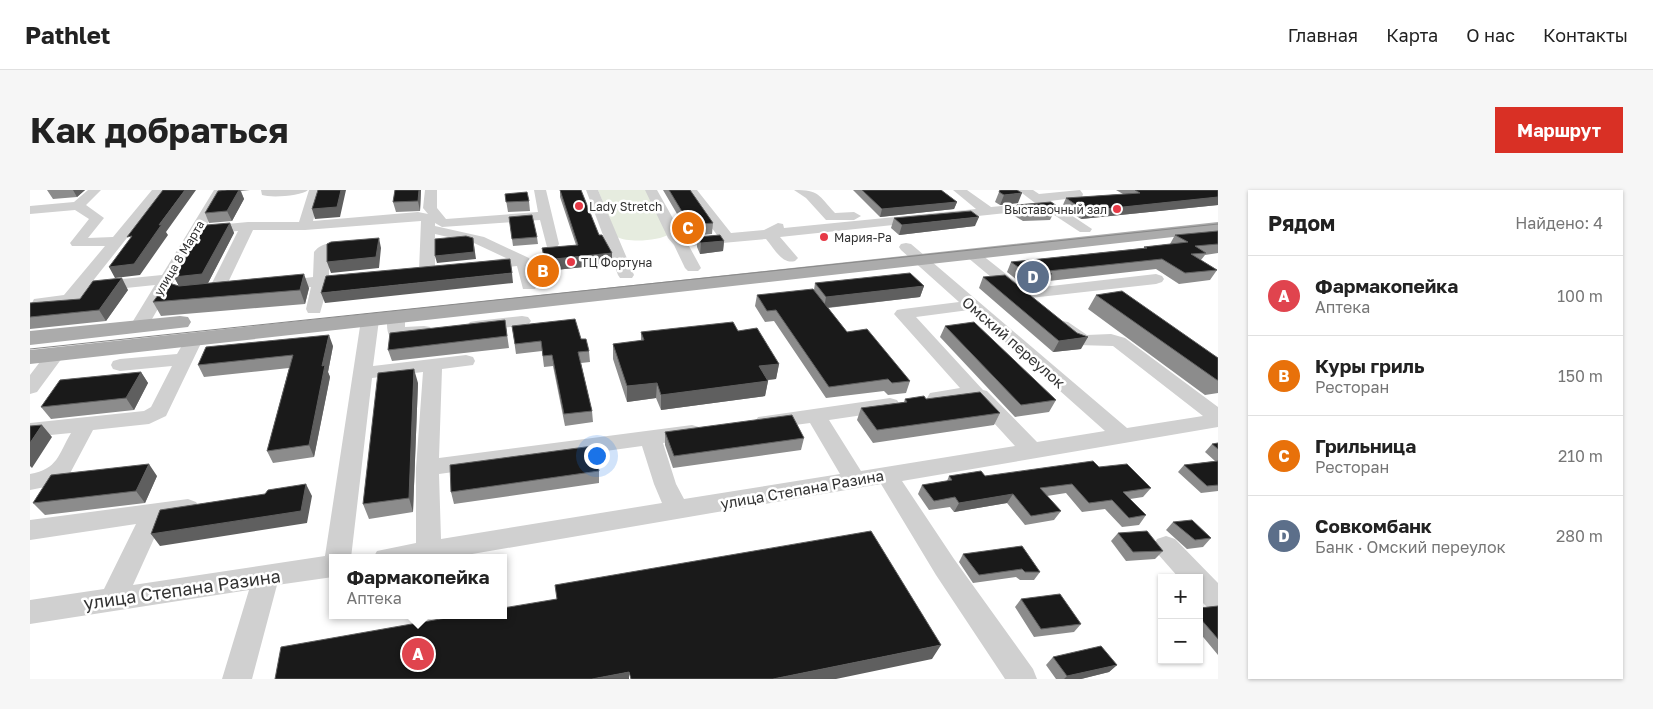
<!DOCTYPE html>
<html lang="ru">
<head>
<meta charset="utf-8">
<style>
	body { margin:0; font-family:"Golos Text",sans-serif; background:#f6f6f6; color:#222 }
	.controls { position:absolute; right:15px; bottom:15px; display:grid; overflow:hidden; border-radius:0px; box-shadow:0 1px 4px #0004 }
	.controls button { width:45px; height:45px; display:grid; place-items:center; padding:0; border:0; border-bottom:1px solid #e0e0e0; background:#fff; color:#222; font:25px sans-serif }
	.you { position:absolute; left:566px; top:265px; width:18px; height:18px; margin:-12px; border:4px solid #fff; border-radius:50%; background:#1a73e8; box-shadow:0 0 0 8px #1a73e833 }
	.badge { display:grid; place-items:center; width:32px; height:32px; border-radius:50%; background:#d93025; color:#fff; font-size:16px; font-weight:700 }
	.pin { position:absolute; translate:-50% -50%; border:2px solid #fff; box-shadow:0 1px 5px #0006 }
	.popup { position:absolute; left:299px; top:364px; width:178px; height:65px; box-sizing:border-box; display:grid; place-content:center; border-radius:0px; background:#fff; filter:drop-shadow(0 1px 4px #0005); font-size:16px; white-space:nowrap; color:#767676 }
	.popup b { font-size:19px; color:#222 }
	.popup::after { content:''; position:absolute; left:50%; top:100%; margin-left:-10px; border:10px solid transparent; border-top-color:#fff }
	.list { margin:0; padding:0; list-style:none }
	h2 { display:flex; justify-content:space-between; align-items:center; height:65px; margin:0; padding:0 20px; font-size:21px }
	h2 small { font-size:16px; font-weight:400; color:#767676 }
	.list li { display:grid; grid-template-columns:32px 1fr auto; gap:15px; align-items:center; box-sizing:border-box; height:80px; padding:0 20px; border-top:1px solid #e0e0e0 }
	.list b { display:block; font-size:19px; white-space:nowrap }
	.list p { margin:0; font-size:16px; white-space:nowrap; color:#767676 }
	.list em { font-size:16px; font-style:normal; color:#767676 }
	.map { position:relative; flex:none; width:1188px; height:489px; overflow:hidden; border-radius:0px }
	header { display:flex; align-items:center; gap:30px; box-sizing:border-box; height:70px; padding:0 25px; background:#fff; border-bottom:1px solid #e0e0e0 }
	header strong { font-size:24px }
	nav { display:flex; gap:28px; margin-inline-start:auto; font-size:18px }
	.intro { display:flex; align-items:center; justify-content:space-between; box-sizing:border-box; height:120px; padding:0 30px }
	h1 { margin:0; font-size:35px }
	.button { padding:12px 22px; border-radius:0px; background:#d93025; color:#fff; font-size:18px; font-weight:700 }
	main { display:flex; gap:30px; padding:0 30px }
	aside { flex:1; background:#fff; border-radius:0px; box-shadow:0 1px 4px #0004 }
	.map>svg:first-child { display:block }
</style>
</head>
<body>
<header>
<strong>Pathlet</strong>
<nav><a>Главная</a><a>Карта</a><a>О нас</a><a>Контакты</a></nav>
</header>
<div class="intro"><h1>Как добраться</h1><a class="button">Маршрут</a></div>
<main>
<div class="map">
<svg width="1188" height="489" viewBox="0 0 1188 489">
	<rect width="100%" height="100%" fill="#fff"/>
	<!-- green -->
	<path fill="#e6ecdf" d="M568 0H616L639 44C630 51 598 53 587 47Z"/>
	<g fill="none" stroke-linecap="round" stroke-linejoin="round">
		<!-- minor -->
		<path fill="#d0d0d0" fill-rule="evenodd" d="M58 0H71L56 15 74 28 58 48 83 47 122 0H135L62 92 132 85 184 0H196L176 36 218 32H269L279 0H291L283 31 388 22 398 24 393 18 395 0H407V18L416 29 508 22 504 0H516L529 54 527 57H517L510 30 412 37 405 33V36L454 47 499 68 507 96 505 99H493L487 76 453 80 448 78 445 75 448 72 476 68 444 53 405 44V81L403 84H391L389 81 391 31 275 40H223L194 101 192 104H180L178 101 208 41 171 44 118 136 115 140 109 141 103 140 100 136 125 95 67 101 61 99 59 96C55 101 51 109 46 113 37 119 14 119 4 117L2 113 4 109 34 105 75 56H42L40 53 59 29 45 20 0 24V16L44 12Z
			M231 0H278C272 6 241 8 232 5Z
			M556 0H568L604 85 602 88H590L588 85Z
			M615 0H627L654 48 687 45 654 0H667L701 43 734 40 748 33 753 34 754 38 946 19 923 0H937L961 17 1005 13 988 0H1003L1009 4 1050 0 1053 4 1052 7 1020 11 1062 39 1060 42H1050L1015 19 750 47 768 68 765 71C752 75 744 58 736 49L659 56 671 78 668 81H658L655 78 644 55 638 48Z
			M764 0C790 0 788 5 805 23L824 22 831 26 824 30H796L776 8Z
			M327 51 332 52 334 55 332 58 304 61 299 64V86L323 83 329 85 331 88 329 91 298 95 290 123H278L276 119 281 97 249 100 243 98 241 95 243 92 283 87 284 62C293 50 313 52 327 51Z
			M876 53 881 54 1097 238 1173 226 1083 156 1047 155 1023 136 1026 132 1032 131 1038 132 1057 145 1081 144 1095 148 1188 217V237L872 291 924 369 1003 479 1007 489H975L906 385 851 294 419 368H343L347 361 386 353V278L393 182 342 188 321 368H303V387L247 395 222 489H192L219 400 0 434V410L74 399 106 334 0 350V330L158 309 166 312 170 318 166 324 132 331 103 395 295 366 331 130 334 126 340 125 346 126 349 130 343 176 436 165 443 167 445 171 443 175 412 179 409 268 662 235 669 237 673 242 669 247 633 253 646 294 654 309 810 284 780 233 735 239 728 237 725 232 728 227 860 208 867 210 870 215 867 220 799 230 831 281 985 256 942 209 907 214 900 213 897 208 900 203 930 198 864 124 867 120 873 119 929 112 871 60 869 57 871 54ZM939 120 1075 241 1007 252 957 201 953 200 886 127ZM612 256 624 294 632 313 411 349 409 284Z
			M942 59 947 61 995 99 1126 84 1132 86 1134 89 1132 92 1126 94 991 109 985 107 937 67 934 64 937 61Z
			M366 122 372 123 375 127V137L394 136 400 137 403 141 400 145C388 148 372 150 360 147 356 141 356 129 360 123Z
			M492 126 498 127 501 131 498 135 446 141 440 140 437 136 440 132 446 131Z
			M164 144 170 145 173 149 136 226 119 234 63 240 37 289 25 295 0 300V284C28 279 28 265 41 243L0 247V233L114 221 121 217 142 176 90 181 83 179 81 175 83 171 90 169 147 164 158 145Z
			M26 158 33 160 35 164 7 202 0 204V185L19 160Z
			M1136 346 1145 349 1188 393V422L1178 418 1169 409V388H1149L1127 363 1123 356 1127 349Z"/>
		<!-- major -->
		<path fill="#ababab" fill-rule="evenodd" d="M1188 32V42L0 174V160Z
			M150 126 158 127 161 132 158 137 0 155V141Z"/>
		<!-- tram -->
		<path stroke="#888" stroke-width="1" d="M0 159 1188 34"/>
	</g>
	<!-- wall -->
	<path fill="#8c8c8c" d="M17 0H55L47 7 23 9Z
		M197 0H220L211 1 214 9 202 31 179 33 175 23Z
		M365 0H391L390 21 366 22 363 12Z
		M530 0 569 45 582 74 516 81 512 58 546 55 530 7Z
		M633 0H660L683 33 682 44 660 46Z
		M823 0H911L927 12 924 19 850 27Z
		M1086 0H1188V15L1051 29 1032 17 1036 8 1093 4Z
		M969 2 988 13 970 15 965 12Z
		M475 4 499 11 500 21 478 22Z
		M987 15 1027 16 1020 30 993 31 983 25Z
		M479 27 507 47 508 54 483 56Z
		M864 28 945 36 869 45 861 38Z
		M200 33 204 43 178 93 279 98 275 114 131 126 123 112 142 94 149 96 144 87Z
		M1188 41V63L1175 65 1171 70 1187 80 1180 90 1149 94 1126 79 1019 91 1017 95 996 97 977 82 981 72 1114 58V57L1140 54 1145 45Z
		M667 47 694 51 693 61 670 64 667 57Z
		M953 87 1051 159 1023 162 949 98Z
		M785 93 894 96 890 107 798 118 817 142 880 191 876 203 858 205 854 201 796 208 744 131 735 132 725 116 727 105 784 100Z
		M98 100 76 131 0 139V113L50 109Z
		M1066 105 1188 168V203L1175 205 1058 119Z
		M475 130 479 158 362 171 358 160Z
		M482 136 551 149 559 161 560 172 551 173 562 221 563 232 535 236 523 176 514 177 512 161 486 164Z
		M915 136 1026 210 1019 222 985 227 910 147Z
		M708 141 749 174 746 189 737 190 738 191 735 206 631 220 626 208 597 212 583 169V154L611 151V142Z
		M303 156 298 182 300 187 284 267 243 273 237 261 259 178 174 187 168 175Z
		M111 182 118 193 104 220 21 229 11 217Z
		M388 193 383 322 339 329 333 314Z
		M875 209H896L970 223 964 235 843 253 827 230 831 218 874 212Z
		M635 242 774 248 771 260 643 278 635 255Z
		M1188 253V301L1171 303 1148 282 1154 275 1185 271 1175 262 1182 254Z
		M1069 277 1121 298 1113 307 1100 309 1116 325 1109 335 1092 337 1075 319 1052 322 1036 303 1017 306 1031 321 1024 330 995 335 977 313 924 322 920 317 899 320 888 304 892 295 917 291 919 286H955Z
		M569 281V293L424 314 421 302Z
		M127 286 115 313 15 325 3 313Z
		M1143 332 1181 348 1173 357 1157 359 1136 340Z
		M1088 343 1133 361 1125 369 1096 371 1081 351Z
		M933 364 1010 382 1004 390H990L986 387 943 393 929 372Z
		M991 409 1051 434 1044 442 1004 447 985 417Z
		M1188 416V465L1169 442V418Z
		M1023 467 1087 475 1079 482 1051 489H1026L1016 475Z"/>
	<!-- shaded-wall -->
	<path fill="#5f5f5f" d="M43 0H55L47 7Z
		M155 0H166L136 42 138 45 110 85 85 88 79 77 129 35Z
		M209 0H210L214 9 202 31 197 21Z
		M311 0H316L310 27 285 29 282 19Z
		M389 0H391L390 21 388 11Z
		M992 3 988 13 970 15 974 5Z
		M1188 7V15L1051 29 1055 21Z
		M927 12 924 19 850 27 852 19Z
		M949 27 945 36 869 45 872 35Z
		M200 33 204 43 177 95 150 98 144 87Z
		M349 48 351 58 349 78 301 83 297 72Z
		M443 48 446 69 407 73 405 66Z
		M694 51 693 61 670 64 671 53Z
		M582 63V74L516 81 515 70Z
		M482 83 483 93 295 113 291 103Z
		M274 84 279 98 275 114 270 100Z
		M92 88 98 100 76 131 69 120Z
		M894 96 890 107 794 118 796 107Z
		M299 145 303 156 298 182 300 187 284 267 279 255 292 176Z
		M1058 147 1051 159 1023 162 1029 151Z
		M749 174 746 189 727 191 729 176Z
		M384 179 388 193 383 322 379 308Z
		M111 182 118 193 104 220 96 208Z
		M738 191 735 206 631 220V205Z
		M627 193 626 208 597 212V196Z
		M12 235 22 247 2 278 0 276V253Z
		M119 274 127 286 115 313 106 301Z
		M276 294 282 306 277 333 130 356 121 344Z
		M983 304 977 313 924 322 929 313Z
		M911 455 902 469 806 489H743Z
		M1087 475 1079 482 1051 489H1034L1037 486Z
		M599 482V489H562Z"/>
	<!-- building -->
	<path fill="#1a1a1a" stroke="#5f5f5f" d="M133 0H155L129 35 132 34 104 74 79 77 102 46 97 47Z
		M197 0H209L197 21 175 23 188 1Z
		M288 0H311L307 17 282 19Z
		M365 0H389L388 11 363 12Z
		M530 0H551L569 45H572L582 63 515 70 512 58 548 55Z
		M639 0H660L683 33 660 35Z
		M832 0H911L927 12 852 19Z
		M970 0H987L992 3 974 5 969 2Z
		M1105 0H1188V7L1055 21 1036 8 1110 3Z
		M497 2 499 11 476 12 475 4Z
		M1021 12 1027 16 1024 20 998 21 987 15Z
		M941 21 949 27 872 35 864 28Z
		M502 25 507 47 482 49 479 27Z
		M200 33 172 84 144 87 176 35Z
		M1188 41V54L1165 56 1176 63 1161 64 1187 80 1155 83 1132 69 1018 81 1022 84 1001 86 981 72 1117 58 1114 57 1158 52 1145 45Z
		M690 45 694 51 671 53 667 47Z
		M436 46 443 48 444 62 405 66V49Z
		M349 48 346 67 297 72V54L301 52Z
		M480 69 482 83 291 103 296 86Z
		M880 83 894 96 796 107 785 93Z
		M274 84 270 100 123 112 139 90 142 94 149 96Z
		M975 85 1047 143 1058 147 1029 151 953 87Z
		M92 88 69 120 0 127V113L50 109 63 91Z
		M783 99 817 142 837 139 880 191 862 193 858 189 799 197 746 120 737 121 727 105Z
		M1092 101 1188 168V190H1187L1066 105Z
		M545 129 551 149H556L559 161 548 162 562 221 534 224 522 165 513 166 511 151 485 154 482 136Z
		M475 130 477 146 358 160 360 143Z
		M703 132 708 141 727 138 749 174 729 176 738 191 631 205 627 193 597 196 583 154 614 150 611 142Z
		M944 132 1026 210 991 215 915 136Z
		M299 145 292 176 295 175 279 255 237 261 263 165 168 175 176 157Z
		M384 179 379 308 333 314 348 183Z
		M111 182 96 208 11 217 30 190Z
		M950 202 970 223 847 240 831 218 877 212 875 209 894 206 896 209Z
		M762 225 774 248 644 266 635 242Z
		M12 235 0 253V236Z
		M1188 253V259L1182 254Z
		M563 256 569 281 421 302 420 275Z
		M1063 271 1069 277 1097 274 1121 298 1093 302 1116 325 1099 328 1082 310 1059 313 1042 294 1010 298 1031 321 1001 326 983 304 929 313 925 307 904 311 892 295 922 290 919 286 951 281 955 286Z
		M1188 271V295L1177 296 1154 275Z
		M119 274 106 301 3 313 21 285Z
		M276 294 271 321 121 344 130 320 235 304 238 300Z
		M1162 330 1181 348 1165 350 1143 332Z
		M841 341 911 455 743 489H601L599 482 562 489H245L251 457 433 425H473V418L527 409 525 395Z
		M1117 341 1133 361 1103 362 1088 343Z
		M992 356 1010 382H995L992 379 949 385 933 364Z
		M1030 404 1051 434 1011 439 991 409Z
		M1188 416V449L1169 427V418Z
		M1071 456 1087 475 1037 486 1023 467Z"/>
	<!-- markers -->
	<g fill="#e63946" stroke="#fff" stroke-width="2">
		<circle cx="549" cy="16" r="5"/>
		<circle cx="1087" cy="19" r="5"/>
		<circle cx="794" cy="47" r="5"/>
		<circle cx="541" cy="72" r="5"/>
	</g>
	<g text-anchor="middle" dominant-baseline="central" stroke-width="5" stroke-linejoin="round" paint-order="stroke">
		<!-- far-poi labels -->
		<g font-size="12" fill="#333" stroke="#fff" text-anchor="start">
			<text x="559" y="16">Lady Stretch</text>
			<text x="1077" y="19" text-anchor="end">Выставочный зал</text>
			<text x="804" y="47">Мария-Ра</text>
			<text x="551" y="72">ТЦ Фортуна</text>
		</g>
		<!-- far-street labels -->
		<g font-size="12" fill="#333" stroke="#fff">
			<text transform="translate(149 68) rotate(-59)">улица 8 Марта</text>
		</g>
		<!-- street labels -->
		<g font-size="15" fill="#333" stroke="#fff">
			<text transform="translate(984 152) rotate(41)">Омский переулок</text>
			<text transform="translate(772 299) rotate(-10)">улица Степана Разина</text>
		</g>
		<!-- near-street labels -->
		<g font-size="18" fill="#333" stroke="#fff">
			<text transform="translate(152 399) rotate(-8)">улица Степана Разина</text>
		</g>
	</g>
</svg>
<div class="controls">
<button>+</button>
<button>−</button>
</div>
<div class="you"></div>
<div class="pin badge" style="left:388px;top:464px;background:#e0444e">A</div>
<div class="popup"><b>Фармакопейка</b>Аптека</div>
<div class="pin badge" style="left:513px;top:81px;background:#e8710a">B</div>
<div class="pin badge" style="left:658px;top:38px;background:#e8710a">C</div>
<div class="pin badge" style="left:1003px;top:87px;background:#5c6f8a">D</div>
</div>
<aside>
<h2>Рядом<small>Найдено: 4</small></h2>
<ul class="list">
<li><span class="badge" style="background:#e0444e">A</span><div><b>Фармакопейка</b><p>Аптека</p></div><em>100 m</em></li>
<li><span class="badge" style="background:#e8710a">B</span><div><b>Куры гриль</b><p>Ресторан</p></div><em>150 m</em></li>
<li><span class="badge" style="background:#e8710a">C</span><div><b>Грильница</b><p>Ресторан</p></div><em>210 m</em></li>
<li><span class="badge" style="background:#5c6f8a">D</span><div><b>Совкомбанк</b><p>Банк · Омский переулок</p></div><em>280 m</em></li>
</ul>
</aside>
</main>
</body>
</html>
